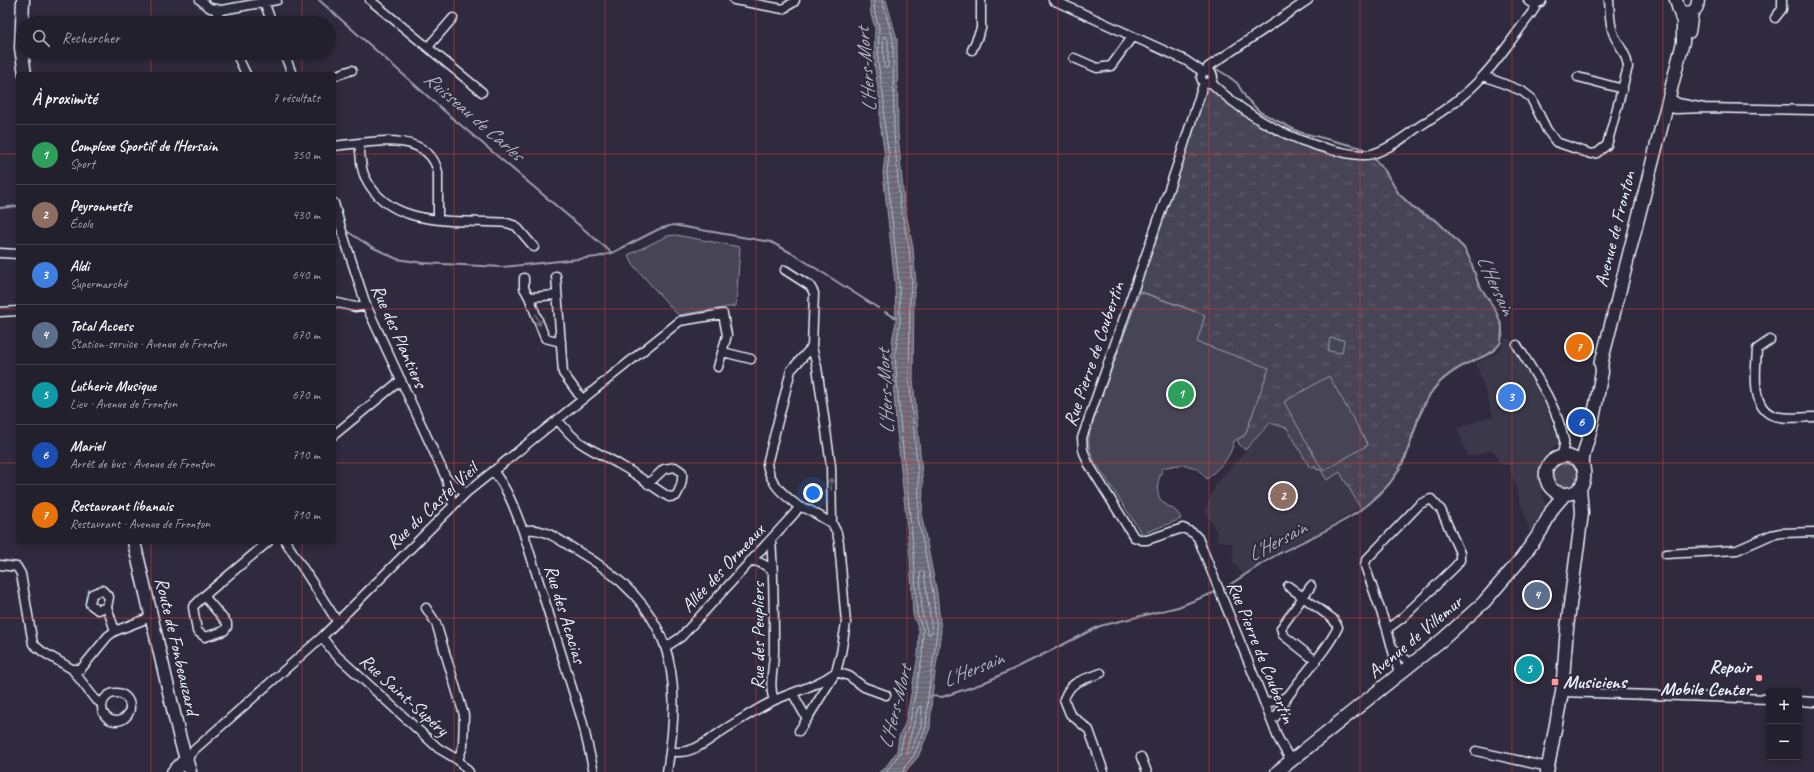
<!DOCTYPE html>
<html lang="fr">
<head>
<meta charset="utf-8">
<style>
	body { margin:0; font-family:Caveat,sans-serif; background:#2b2836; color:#f1f3f6 }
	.controls { position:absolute; right:12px; bottom:12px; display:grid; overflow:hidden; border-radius:4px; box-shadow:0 2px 6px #0003 }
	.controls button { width:36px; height:36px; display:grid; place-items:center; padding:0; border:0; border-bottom:1px solid #403e4a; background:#23202e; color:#f1f3f6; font:20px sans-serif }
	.you { position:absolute; left:813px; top:493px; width:14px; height:14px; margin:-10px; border:3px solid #fff; border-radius:50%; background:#1a73e8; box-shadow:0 0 0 6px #1a73e833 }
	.badge { display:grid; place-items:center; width:26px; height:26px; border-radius:50%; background:#0b8043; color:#fff; font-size:13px; font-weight:700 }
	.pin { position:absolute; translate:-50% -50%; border:2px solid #fff; box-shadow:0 1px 4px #0006 }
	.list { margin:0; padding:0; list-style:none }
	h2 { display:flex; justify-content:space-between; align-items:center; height:52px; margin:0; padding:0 16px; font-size:17px }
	h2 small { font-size:13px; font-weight:400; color:#a3a3aa }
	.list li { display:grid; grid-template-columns:26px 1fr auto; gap:12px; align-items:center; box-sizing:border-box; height:60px; padding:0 16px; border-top:1px solid #403e4a }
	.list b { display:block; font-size:15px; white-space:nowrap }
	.list p { margin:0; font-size:13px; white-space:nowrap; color:#a3a3aa }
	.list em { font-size:13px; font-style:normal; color:#a3a3aa }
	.icon { flex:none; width:22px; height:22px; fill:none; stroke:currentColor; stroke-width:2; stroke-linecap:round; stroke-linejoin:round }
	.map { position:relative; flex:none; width:1814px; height:772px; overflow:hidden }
	.search { position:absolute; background:#23202e; box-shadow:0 2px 6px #0003; left:16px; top:16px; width:320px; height:44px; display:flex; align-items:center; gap:10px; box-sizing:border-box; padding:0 14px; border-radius:22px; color:#a3a3aa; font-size:15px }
	.panel { position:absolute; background:#23202e; box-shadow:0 2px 6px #0003; left:16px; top:72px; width:320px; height:472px; border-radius:4px }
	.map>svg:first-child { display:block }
</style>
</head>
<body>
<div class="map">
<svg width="1814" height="772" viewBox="0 0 1814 772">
	<defs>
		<pattern id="grass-tufts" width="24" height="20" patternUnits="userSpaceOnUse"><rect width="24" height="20" fill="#464455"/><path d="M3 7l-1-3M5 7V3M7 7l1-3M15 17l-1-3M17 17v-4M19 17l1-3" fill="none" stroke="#615f6e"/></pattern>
		<pattern id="forest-crowns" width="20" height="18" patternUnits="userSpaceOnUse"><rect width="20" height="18" fill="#464455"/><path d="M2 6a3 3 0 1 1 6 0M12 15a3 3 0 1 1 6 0" fill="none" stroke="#615f6e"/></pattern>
		<pattern id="water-rules" width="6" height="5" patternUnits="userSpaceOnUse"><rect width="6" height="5" fill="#696978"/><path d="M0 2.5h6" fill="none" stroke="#7e7f8c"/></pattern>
	</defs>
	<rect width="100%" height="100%" fill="#2f2a3d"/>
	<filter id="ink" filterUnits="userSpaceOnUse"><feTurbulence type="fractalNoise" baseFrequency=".025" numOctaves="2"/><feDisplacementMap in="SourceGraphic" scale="8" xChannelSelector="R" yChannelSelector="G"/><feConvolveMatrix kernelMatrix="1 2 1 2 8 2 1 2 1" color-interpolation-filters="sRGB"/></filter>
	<g filter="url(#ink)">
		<!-- built -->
		<path fill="#3b3749" d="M1505 338 1510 340 1519 352 1539 391 1559 442 1546 455 1539 470V481L1546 505 1530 533 1509 465H1501L1493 450 1468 457 1457 428 1493 416 1476 363 1495 354 1501 348Z
			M1270 423 1287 428 1310 468 1315 466 1340 471 1360 507 1333 525 1274 553 1243 575 1233 562 1232 543 1216 540 1218 535 1205 510 1216 484Z"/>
		<!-- grass -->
		<path fill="url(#grass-tufts)" stroke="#979aa6" d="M1204 82 1230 100 1300 141 1371 155 1385 171 1399 194 1415 209 1437 221 1464 248 1470 259 1478 283 1496 311 1502 327 1503 335 1498 347 1491 353 1456 369 1441 381 1431 393 1419 418 1407 456 1397 474 1385 488 1361 509 1340 472 1327 480 1320 469 1317 470 1315 466 1310 468 1287 428 1270 423 1245 450 1239 444 1237 439 1245 435 1268 368 1196 342 1205 315 1134 289Z
			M1552 475a13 13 0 1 1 26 0a13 13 0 1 1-26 0Z"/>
		<!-- forest -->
		<path fill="url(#forest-crowns)" stroke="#979aa6" d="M1330 338 1344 340 1342 353 1328 351Z"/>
		<!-- garden -->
		<path fill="#464455" stroke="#979aa6" d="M676 235 740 247 736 306 678 315 634 266 628 255 667 236Z
			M1140 292 1205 315 1197 342 1269 368 1245 435 1234 441C1230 460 1220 466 1207 479 1195 463 1182 463 1163 468 1158 479 1153 495 1165 504 1172 509 1178 510 1181 519L1142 534 1094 460C1086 444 1088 437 1093 420Z
			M1329 376 1368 445 1323 471 1284 402Z"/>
		<!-- water -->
		<path fill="url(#water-rules)" stroke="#9c9fab" d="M870 0H886L897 39 898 133 904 203 913 248 916 284 914 294 913 378 923 484 922 518 937 593 941 631 932 696 930 728 918 757 905 772H879L885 768 897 751 899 737 906 721 918 656 919 630 913 615 910 555 896 422 891 356 893 336 896 322 895 283 883 173 885 156 880 123V102L874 62 875 27 871 15Z"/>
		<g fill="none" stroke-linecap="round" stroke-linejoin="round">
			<!-- shore -->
			<path stroke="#b5bbc5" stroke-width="1" d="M874 0 875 14 879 27 878 62 884 101V122L889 156 887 173 899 283 900 321 895 355 900 421 914 554 917 614 923 630 922 657 910 722 903 739 900 753 886 772
				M882 0 893 39 894 133 900 204 909 249 912 284 910 294 909 378 919 485 918 518 933 593 937 631 928 696 926 727 914 755 904 768 903 772
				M885 36 888 40V67L886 69 884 67 883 38Z
				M922 570 924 572 932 631 930 635 928 634 922 613 920 572Z
				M921 706 922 708 921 726 910 752 907 754 906 752 918 708Z"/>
			<!-- stream -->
			<path stroke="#9c9fab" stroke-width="2" d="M319 0 450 116 612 253
				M1213 67 1228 76 1237 83 1246 98 1260 112 1299 132 1362 148 1367 152
				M0 208 18 206
				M348 232 370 246 397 259 423 263 502 267 597 257 612 253 659 229 673 225 771 242 795 255 878 308
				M885 312 896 318
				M1225 588C1242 577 1260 564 1278 554 1320 532 1371 515 1397 473 1413 448 1414 416 1431 393 1439 380 1453 371 1466 364 1479 358 1493 355 1501 342L1502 327 1496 311 1478 283 1470 259 1464 248 1437 221 1415 209 1399 194 1385 171 1372 156
				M930 696 942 697 981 684 1018 667 1100 626 1178 607 1213 593"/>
			<!-- street casing -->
			<g stroke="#e8f1f8" stroke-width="11">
				<path id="street" d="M200 0 210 8 222 10 277 0
					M370 0 482 92
					M734 0 783 9 794 2 795 0
					M1053 0 1185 60 1203 72
					M264 2 272 23
					M215 9 222 23
					M1775 18 1782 9V0
					M428 47 453 18
					M972 50 981 29V0
					M236 53 246 74
					M284 53 292 74
					M1074 58 1097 68 1111 66 1132 37
					M1207 70 1208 67 1308 0
					M1201 77a6 6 0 1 1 12 0a6 6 0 1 1-12 0Z
					M334 76 352 70
					M1484 76 1522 91 1531 98 1547 130 1556 142 1591 154 1597 153 1607 145 1628 67C1627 54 1619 46 1614 35 1609 24 1610 12 1609 0
					M1578 77 1623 89
					M1204 82 1179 160 1082 438 1083 450 1088 463 1134 537 1142 540H1147L1183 528 1193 533 1198 538 1254 676 1278 738 1291 761
					M1210 82C1246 116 1288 140 1336 151 1348 153 1360 157 1372 154 1387 150 1402 139 1414 130 1438 114 1464 98 1483 76 1501 57 1515 34 1531 14L1535 8V2
					M1704 108 1678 103 1673 100 1667 104 1671 108 1676 109 1704 108 1814 110
					M359 144C361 154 360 168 365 177 390 230 458 219 507 223L516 226 534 247
					M334 146C367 143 428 128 438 172V219
					M334 203 341 228 366 305 446 478 452 502 454 505
					M0 253 18 254
					M785 270 810 286 814 293 812 347 817 367 831 466 832 523 837 533 839 543 846 623 841 653 836 672 807 719
					M556 276 563 373 582 399
					M524 278V288L529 297
					M557 295 529 297 545 338 561 342
					M334 302 355 307 366 305
					M0 312 18 311
					M1770 340 1757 349C1756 371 1749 414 1780 417 1791 419 1803 417 1814 417
					M1517 345C1535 374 1557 406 1564 440 1565 445 1562 451 1562 456
					M812 347 791 370 767 464C770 484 783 494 798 506 801 508 804 508 807 509 816 513 823 519 832 523
					M723 352 751 359
					M558 420C578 447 593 449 620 465 637 474 652 487 669 497L676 496C681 488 683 481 682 472L675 467 664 469 648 484
					M334 435 401 380
					M493 471C508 489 515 510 523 531L582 720 594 772
					M446 478 466 493
					M523 531C542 525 560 541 576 550 672 606 684 668 667 772
					M771 540C774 577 774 614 774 651 774 668 768 685 774 700
					M286 542 337 621
					M1666 554 1737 550 1771 535 1781 533 1814 532
					M750 561C760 561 766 565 773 572
					M0 565 17 567 21 574 33 644 43 652 72 669H81L108 636 115 631 151 617
					M1311 586 1281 628 1283 635 1316 661
					M204 596 227 623V627L224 631 205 637 197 631 193 607 204 596 268 542
					M107 607 98 610 90 604 92 594 102 590 109 597 107 607 115 631
					M426 608 436 623 464 715 463 746 458 760
					M1387 629 1402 618 1456 566 1460 560V553L1441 510 1431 499 1420 504 1366 560 1365 566 1387 629 1397 667 1401 672
					M322 637 334 653 438 748 458 760 469 772
					M666 647 681 637 794 514 799 507
					M1392 647 1411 664
					M72 669 94 698 102 704
					M836 672 849 676 864 687 886 695
					M1101 673C1082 681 1072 679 1064 699L1070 714 1089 730 1104 772
					M1562 692 1769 699
					M102 707a14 14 0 1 1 28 0a14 14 0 1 1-28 0Z
					M793 694 807 719 799 731
					M1799 701 1814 702
					M1265 703 1281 700 1288 695
					M1272 719C1281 715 1283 702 1289 695 1305 672 1326 652 1338 627L1333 619 1288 586
					M671 751C693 757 712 736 730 726 745 717 760 707 775 700 795 691 815 687 833 674
					M1476 751 1548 767
					M1141 757 1147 772
					M187 758 194 750 322 637 466 493 680 321 723 314 727 335 718 367"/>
			</g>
			<!-- secondary casing -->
			<g stroke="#e8f1f8" stroke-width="15">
				<path id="secondary" d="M23 0 21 48 25 74
					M1530 0 1535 2 1540 0
					M1676 0 1679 10C1688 16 1698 12 1698 0
					M1689 32 1692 12
					M1602 360 1683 42V22L1679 10
					M1583 467C1569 444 1537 461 1548 484 1556 498 1576 497 1583 483 1587 475 1582 467 1583 459 1584 450 1588 441 1590 432 1595 412 1598 392 1602 372L1601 363
					M134 542 180 739 190 772
					M173 772 187 758
					M1277 772 1443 639 1484 602 1521 559 1541 531 1553 508 1565 494
					M1547 772 1562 692 1567 628 1582 513 1580 487"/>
			</g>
			<!-- primary casing -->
			<g stroke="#e8f1f8" stroke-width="16">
				<path id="primary" d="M1601 363 1602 360"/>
			</g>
			<!-- street -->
			<use href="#street" stroke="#2f2a3d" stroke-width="8"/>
			<!-- secondary -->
			<use href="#secondary" stroke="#2f2a3d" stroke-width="12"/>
			<!-- primary -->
			<use href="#primary" stroke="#2f2a3d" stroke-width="13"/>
		</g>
		<!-- one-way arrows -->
		<defs><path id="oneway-shaft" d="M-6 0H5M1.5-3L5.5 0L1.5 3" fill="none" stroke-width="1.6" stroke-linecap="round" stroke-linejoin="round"/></defs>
		<g stroke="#70707e">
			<use href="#oneway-shaft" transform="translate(538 320) rotate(69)"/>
			<use href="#oneway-shaft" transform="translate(831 484) rotate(-93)"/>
		</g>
	</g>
	<!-- grid -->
	<path fill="none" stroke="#d83c3d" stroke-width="1" stroke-opacity="0.55" d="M151 0V23M302 0V23M454 0V772M605 0V772M756 0V772M907 0V772M1058 0V772M1209 0V772M1360 0V772M1512 0V772M1663 0V772M151 53V74M302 53V74M0 154H18M334 154H1814M0 309H18M334 309H1814M0 463H18M334 463H1814M151 542V772M302 542V772M0 618H1814"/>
	<!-- markers -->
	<g fill="#ff9aa2" stroke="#2f2a3d" stroke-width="1.5">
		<circle cx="1759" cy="678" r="4"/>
		<rect x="1551" y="678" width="8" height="8" rx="2"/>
	</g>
	<g text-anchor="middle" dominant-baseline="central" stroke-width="4" stroke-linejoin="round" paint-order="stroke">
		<!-- street labels -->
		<g font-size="19" fill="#e8f1f8" stroke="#2f2a3d">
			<text transform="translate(1615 229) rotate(-76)">Avenue de Fronton</text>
			<text transform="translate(399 336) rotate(66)">Rue des Plantiers</text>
			<text transform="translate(1094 354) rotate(-71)">Rue Pierre de Coubertin</text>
			<text transform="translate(432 506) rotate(-43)">Rue du Castel Vieil</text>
			<text transform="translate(723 568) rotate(-47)">Allée des Ormeaux</text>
			<text transform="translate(565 614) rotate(73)">Rue des Acacias</text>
			<text transform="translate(758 636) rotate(-90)">Rue des Peupliers</text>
			<text transform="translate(1415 637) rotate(-40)">Avenue de Villemur</text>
			<text transform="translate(177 646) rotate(77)">Route de Fonbeauzard</text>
			<text transform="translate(1261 652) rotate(68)">Rue Pierre de Coubertin</text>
			<text transform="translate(404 695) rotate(42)">Rue Saint-Supéry</text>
		</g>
		<!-- poi labels -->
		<g font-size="19" font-weight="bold" fill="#e8f1f8" stroke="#2f2a3d" text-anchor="end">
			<text x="1751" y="667">Repair<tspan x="1751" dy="22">Mobile Center</tspan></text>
			<text x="1563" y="682" text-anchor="start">Musiciens</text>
		</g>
		<!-- water labels -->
		<g font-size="20" font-style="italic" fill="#afb4be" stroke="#2f2a3d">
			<text transform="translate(866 70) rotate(-95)">L'Hers-Mort</text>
			<text transform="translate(474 116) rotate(41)">Ruisseau de Carles</text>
			<text transform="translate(1496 285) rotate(65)">L'Hersain</text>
			<text transform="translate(885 392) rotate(-93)">L'Hers-Mort</text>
			<text transform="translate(1277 541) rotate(-28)">L'Hersain</text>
			<text transform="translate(973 669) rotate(-22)">L'Hersain</text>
			<text transform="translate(895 707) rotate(-76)">L'Hers-Mort</text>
		</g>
	</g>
</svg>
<div class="controls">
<button>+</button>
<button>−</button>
</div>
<div class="you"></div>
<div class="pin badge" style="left:1181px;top:394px;background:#2e9e5b">1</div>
<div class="pin badge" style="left:1283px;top:496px;background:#8d6e63">2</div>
<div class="pin badge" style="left:1511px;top:397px;background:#3f7fe0">3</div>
<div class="pin badge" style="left:1537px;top:595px;background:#5c6f8a">4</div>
<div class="pin badge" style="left:1529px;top:669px;background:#0f9aa8">5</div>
<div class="pin badge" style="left:1581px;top:422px;background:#1a4fb4">6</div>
<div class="pin badge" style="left:1579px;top:347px;background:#e8710a">7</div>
<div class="search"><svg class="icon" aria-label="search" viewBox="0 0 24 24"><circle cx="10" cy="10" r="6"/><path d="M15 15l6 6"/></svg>Rechercher</div>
<section class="panel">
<h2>À proximité<small>7 résultats</small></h2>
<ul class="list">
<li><span class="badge" style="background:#2e9e5b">1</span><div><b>Complexe Sportif de l'Hersain</b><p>Sport</p></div><em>350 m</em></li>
<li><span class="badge" style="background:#8d6e63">2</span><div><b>Peyronnette</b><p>École</p></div><em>430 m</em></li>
<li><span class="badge" style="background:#3f7fe0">3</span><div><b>Aldi</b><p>Supermarché</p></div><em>640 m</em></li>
<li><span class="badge" style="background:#5c6f8a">4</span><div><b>Total Access</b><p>Station-service · Avenue de Fronton</p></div><em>670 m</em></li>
<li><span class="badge" style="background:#0f9aa8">5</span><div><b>Lutherie Musique</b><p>Lieu · Avenue de Fronton</p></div><em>670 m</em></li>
<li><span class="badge" style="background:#1a4fb4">6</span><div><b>Mariel</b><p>Arrêt de bus · Avenue de Fronton</p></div><em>710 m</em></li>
<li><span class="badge" style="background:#e8710a">7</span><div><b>Restaurant libanais</b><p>Restaurant · Avenue de Fronton</p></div><em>710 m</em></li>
</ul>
</section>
</div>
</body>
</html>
